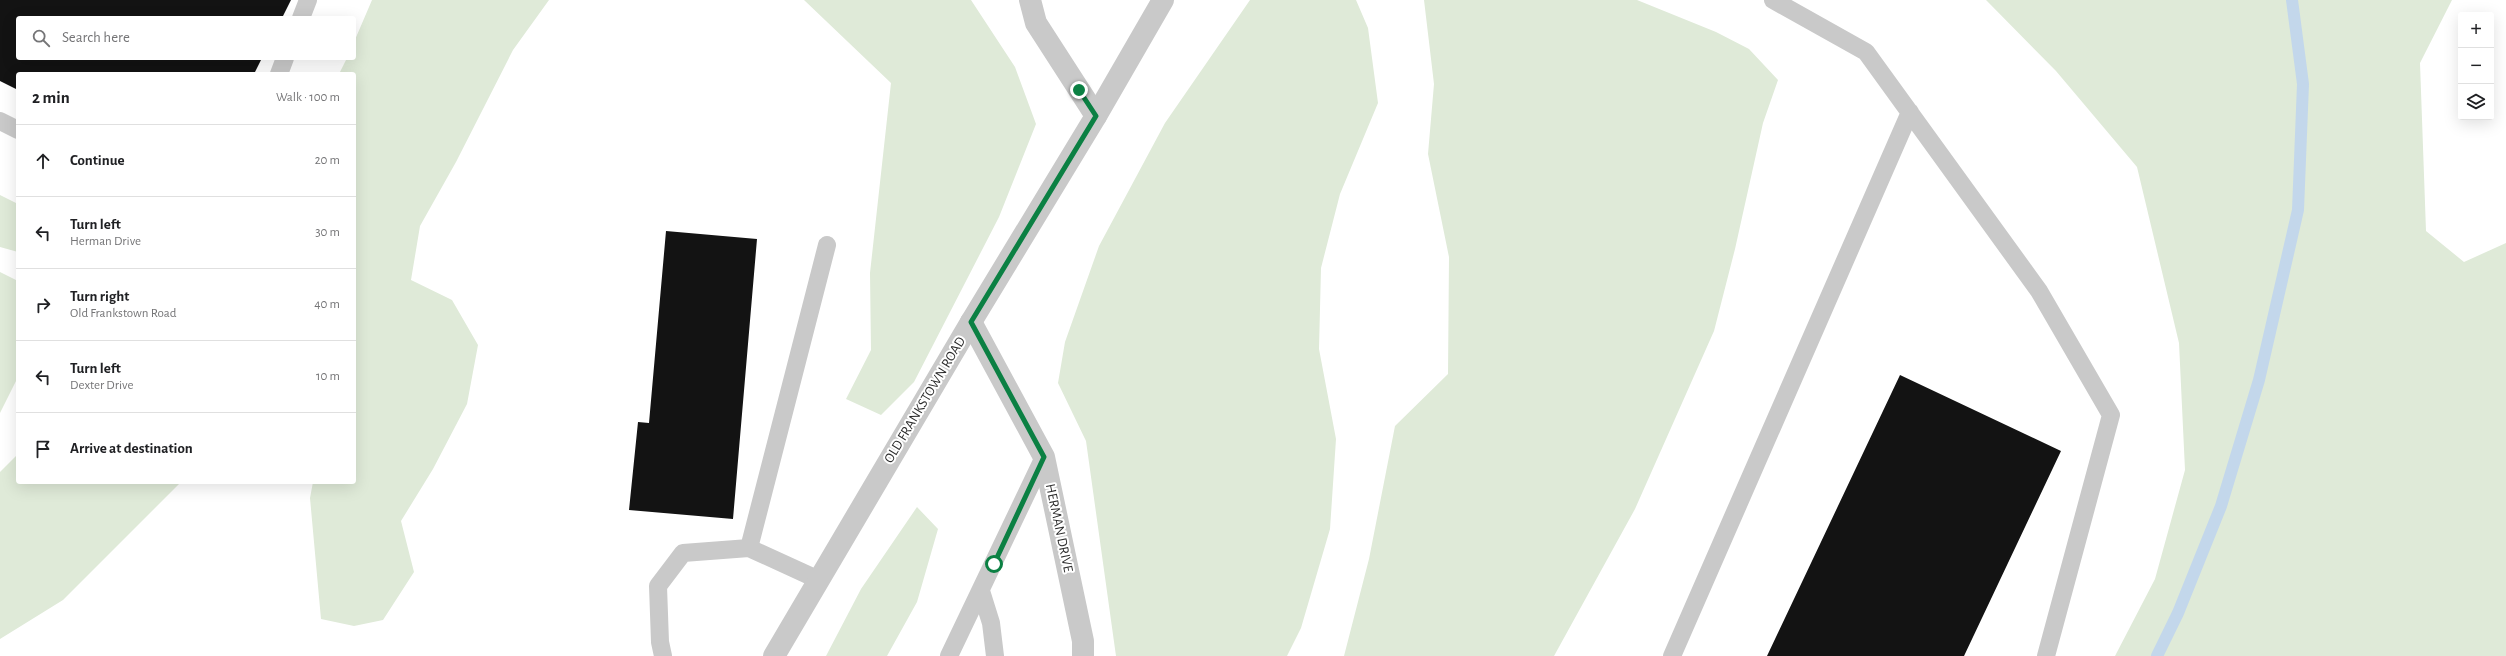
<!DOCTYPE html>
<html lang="en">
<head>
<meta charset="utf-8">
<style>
	body { margin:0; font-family:"Alegreya Sans",sans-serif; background:#f2f2f2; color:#202124 }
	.controls { position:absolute; right:12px; top:12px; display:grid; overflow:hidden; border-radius:4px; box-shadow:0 4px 16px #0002 }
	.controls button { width:36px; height:36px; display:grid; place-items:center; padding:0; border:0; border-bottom:1px solid #e0e0e0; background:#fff; color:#202124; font:20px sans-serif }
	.stop { position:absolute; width:12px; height:12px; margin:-9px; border:3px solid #0b8043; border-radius:50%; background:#fff }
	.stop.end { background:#0b8043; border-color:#fff; box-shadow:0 1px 4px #0008 }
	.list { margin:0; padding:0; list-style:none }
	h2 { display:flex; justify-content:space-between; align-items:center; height:52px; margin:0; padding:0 16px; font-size:17px }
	h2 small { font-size:13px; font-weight:400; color:#757577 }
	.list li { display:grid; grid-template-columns:26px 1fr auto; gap:12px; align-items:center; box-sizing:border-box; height:72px; padding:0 16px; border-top:1px solid #e0e0e0 }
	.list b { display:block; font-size:15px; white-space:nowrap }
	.list p { margin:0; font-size:13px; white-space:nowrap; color:#757577 }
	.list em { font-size:13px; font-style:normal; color:#757577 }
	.icon { flex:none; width:22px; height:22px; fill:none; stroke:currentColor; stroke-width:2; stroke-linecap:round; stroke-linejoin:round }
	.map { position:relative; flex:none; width:2506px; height:656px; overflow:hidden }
	.search { position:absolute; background:#fff; box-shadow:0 4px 16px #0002; left:16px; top:16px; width:340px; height:44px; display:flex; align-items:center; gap:10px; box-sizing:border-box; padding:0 14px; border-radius:4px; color:#757577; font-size:15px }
	.panel { position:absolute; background:#fff; box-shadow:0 4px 16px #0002; left:16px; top:72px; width:340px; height:412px; border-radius:4px }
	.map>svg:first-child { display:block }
</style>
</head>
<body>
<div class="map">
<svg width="2506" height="656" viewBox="0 0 2506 656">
	<rect width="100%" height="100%" fill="#fff"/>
	<!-- green -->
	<path fill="#dfead8" d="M372 0H549L513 50 456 162 420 226 411 280 452 300 478 345 467 404 433 469 401 521 414 572 383 620 354 626 321 619 310 498 313 482H354V74H339L347 58H354V42Z
		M804 0H971L1015 67 1036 124 999 217 914 382 881 415 846 399 871 350 870 273 891 83Z
		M1250 0H1356L1368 28 1378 103 1340 194 1321 268 1319 349 1336 439 1330 529 1301 628 1287 656H1116L1086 441 1058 383 1065 342 1099 246 1165 123Z
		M1424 0H1637L1716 32 1749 49 1778 80 1763 123 1735 249 1714 331 1635 509 1554 656H1344L1369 559 1395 426 1448 374 1449 257 1428 154 1434 84Z
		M1986 0H2452L2420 63 2426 231 2464 262 2506 243V656H2115L2155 579 2185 470 2179 343 2137 167 2056 71Z
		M0 195 18 204V252L0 247Z
		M0 272 18 281V377L0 413Z
		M18 454V482H181L63 600 0 639V472Z
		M917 507 938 529 917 602 887 656H826L861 589Z"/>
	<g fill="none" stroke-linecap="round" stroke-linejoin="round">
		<!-- stream -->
		<path stroke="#c3d7eb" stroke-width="12" d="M2157 656 2178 613 2221 506 2259 380 2298 210 2303 84 2292 0"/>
	</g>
	<!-- building -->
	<path fill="#131313" d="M0 0H291L282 18H18V58H262L254 74H18V90L0 81Z
		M666 231 757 239 733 519 629 510 638 422 649 423Z
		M1900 375 2061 451 1964 656H1767Z"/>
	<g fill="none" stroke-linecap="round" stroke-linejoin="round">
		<!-- service -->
		<path stroke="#c9c9c9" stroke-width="18" d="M1773 0 1866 52 2039 291 2111 415 2046 656
			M301 18 308 0
			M279 74 285 58
			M0 121 18 130
			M819 580 749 548 827 245
			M981 591 991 623 995 656
			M663 656 660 642 658 586 683 553 749 548
			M949 656 1044 457
			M1672 656 1910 112"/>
		<!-- minor -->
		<path stroke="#c9c9c9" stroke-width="22" d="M1030 0 1036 23 1096 116
			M971 322 1044 457 1083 641V656"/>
		<!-- tertiary -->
		<path stroke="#c9c9c9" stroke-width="22" d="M774 656 971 322 1096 116 1163 0"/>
	</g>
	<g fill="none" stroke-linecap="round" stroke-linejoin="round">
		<!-- route -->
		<path stroke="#0b8043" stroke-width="5" d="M994 564 1044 457 971 322 1096 116 1079 90"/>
	</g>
	<g text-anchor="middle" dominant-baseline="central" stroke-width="4" stroke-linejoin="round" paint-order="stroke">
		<!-- street labels -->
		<g font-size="14" fill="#2c2c2c" stroke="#fff">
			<text transform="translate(925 400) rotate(-59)">OLD FRANKSTOWN ROAD</text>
			<text transform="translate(1059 528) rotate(78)">HERMAN DRIVE</text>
		</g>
	</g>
</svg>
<div class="controls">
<button>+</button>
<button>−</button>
<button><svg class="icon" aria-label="layers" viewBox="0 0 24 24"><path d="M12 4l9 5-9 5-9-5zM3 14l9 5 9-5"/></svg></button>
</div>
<div class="stop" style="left:994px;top:564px"></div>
<div class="stop end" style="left:1079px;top:90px"></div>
<div class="search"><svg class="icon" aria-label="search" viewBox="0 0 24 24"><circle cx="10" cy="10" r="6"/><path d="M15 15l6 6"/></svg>Search here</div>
<section class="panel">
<h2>2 min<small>Walk · 100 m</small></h2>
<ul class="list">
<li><svg class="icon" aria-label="ahead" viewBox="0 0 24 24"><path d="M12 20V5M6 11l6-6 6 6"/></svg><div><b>Continue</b></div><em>20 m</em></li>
<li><svg class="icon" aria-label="left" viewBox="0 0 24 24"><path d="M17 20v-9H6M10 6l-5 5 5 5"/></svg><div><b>Turn left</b><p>Herman Drive</p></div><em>30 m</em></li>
<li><svg class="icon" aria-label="right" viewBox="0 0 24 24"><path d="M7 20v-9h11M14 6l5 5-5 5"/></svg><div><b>Turn right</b><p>Old Frankstown Road</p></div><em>40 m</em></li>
<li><svg class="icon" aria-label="left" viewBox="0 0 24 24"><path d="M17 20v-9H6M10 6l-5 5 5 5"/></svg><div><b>Turn left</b><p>Dexter Drive</p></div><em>10 m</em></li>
<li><svg class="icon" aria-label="arrive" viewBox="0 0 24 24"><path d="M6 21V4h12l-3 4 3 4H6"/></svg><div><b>Arrive at destination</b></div></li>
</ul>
</section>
</div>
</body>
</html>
